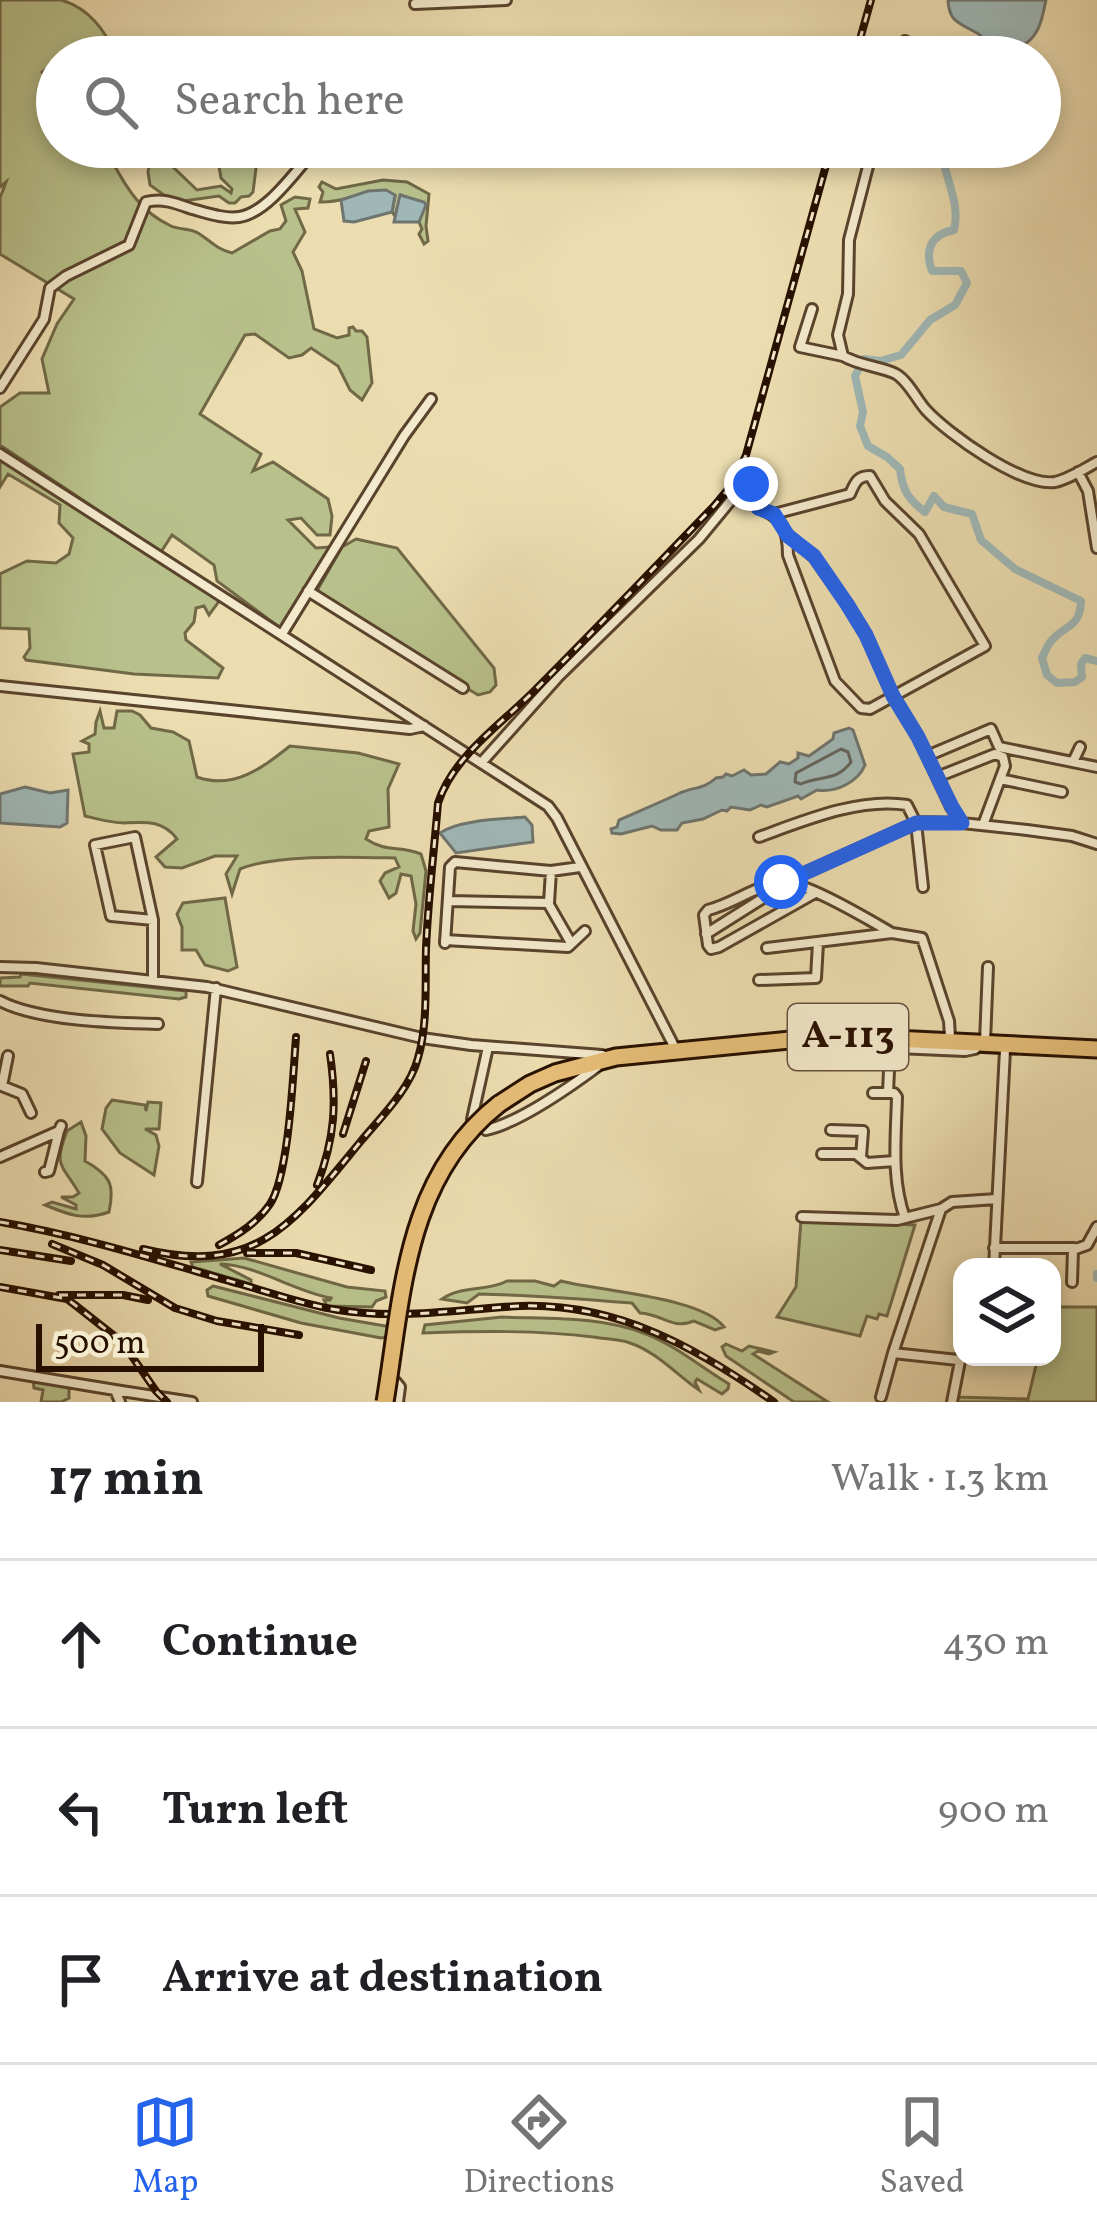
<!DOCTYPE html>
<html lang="en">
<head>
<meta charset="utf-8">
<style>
	body { margin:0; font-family:Vollkorn,serif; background:#f2f2f2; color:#202124 }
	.controls { position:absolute; right:36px; bottom:36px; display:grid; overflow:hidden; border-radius:24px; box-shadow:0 6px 18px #0003 }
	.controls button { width:108px; height:108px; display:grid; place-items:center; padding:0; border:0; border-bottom:3px solid #e0e0e0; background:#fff; color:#202124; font:60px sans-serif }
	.scale { position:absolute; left:36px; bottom:30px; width:228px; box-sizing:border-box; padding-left:12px; border:6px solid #281000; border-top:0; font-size:33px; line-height:42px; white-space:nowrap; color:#281000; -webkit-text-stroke:9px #f3e9cc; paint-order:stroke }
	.stop { position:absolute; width:36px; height:36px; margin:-27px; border:9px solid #2563eb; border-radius:50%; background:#fff }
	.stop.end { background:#2563eb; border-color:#fff; box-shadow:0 3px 12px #0008 }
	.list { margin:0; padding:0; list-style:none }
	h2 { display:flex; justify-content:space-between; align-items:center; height:156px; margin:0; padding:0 48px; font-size:51px }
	h2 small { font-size:39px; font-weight:400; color:#757577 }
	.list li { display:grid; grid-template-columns:78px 1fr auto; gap:36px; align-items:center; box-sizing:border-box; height:168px; padding:0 48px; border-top:3px solid #e0e0e0 }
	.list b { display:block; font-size:45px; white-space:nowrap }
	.list em { font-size:39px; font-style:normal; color:#757577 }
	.icon { flex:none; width:66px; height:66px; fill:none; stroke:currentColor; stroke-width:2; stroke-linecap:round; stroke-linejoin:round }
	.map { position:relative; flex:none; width:1097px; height:1402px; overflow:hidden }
	.search { position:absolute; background:#fff; box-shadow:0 6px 18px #0003; left:36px; right:36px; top:36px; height:132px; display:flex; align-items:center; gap:30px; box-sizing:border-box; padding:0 42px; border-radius:66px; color:#757577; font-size:45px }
	.sheet { height:660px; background:#fff }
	nav { display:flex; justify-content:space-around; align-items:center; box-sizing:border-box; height:168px; border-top:3px solid #e0e0e0; background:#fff; font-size:33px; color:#757577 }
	nav a { display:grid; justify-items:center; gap:6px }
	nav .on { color:#2563eb }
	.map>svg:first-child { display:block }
</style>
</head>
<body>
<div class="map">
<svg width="1097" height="1402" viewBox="0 0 1097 1402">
	<rect width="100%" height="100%" fill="#ecddb0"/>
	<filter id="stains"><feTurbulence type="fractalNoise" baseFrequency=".00167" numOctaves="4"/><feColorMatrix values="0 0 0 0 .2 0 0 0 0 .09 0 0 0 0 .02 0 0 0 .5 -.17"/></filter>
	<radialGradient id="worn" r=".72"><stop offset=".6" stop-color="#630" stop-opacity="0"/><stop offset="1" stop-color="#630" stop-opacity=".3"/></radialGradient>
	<!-- green -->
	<path fill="#b8c18b" stroke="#706846" stroke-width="3" d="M0 0C17 0 46 0 61 0 87 7 106 30 115 55L111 57H57V62L42 72 57 90V147H119L112 161C127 189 141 212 171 226 180 230 190 228 198 233 211 241 216 249 232 253L270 231 280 229 286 221 281 205 295 197 310 199 308 208 295 209 305 232 293 252 302 271 314 329 337 338 349 335V328L353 327 356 331H362L367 337 372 383 362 400 350 390 338 366 311 348 302 355 289 358 255 334 245 335 200 414 261 454 253 471 273 462 328 499 332 516 330 535H317L301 518 288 520 316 548 331 547 287 624 279 627 217 581 214 565 172 535 161 552 0 445V407L20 393H49L42 359 57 324 74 299 0 254V198L6 182 0 187Z
		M153 147H194L189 163 175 162 172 166 197 190 221 186 231 193 232 189 221 178 218 161 230 151 257 160 253 192 249 196 241 197 235 203H229L219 196 183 201 164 195 150 185 148 172Z
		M383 180 407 182 429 194 426 226 428 241 424 244 419 234 422 229 419 222 425 205 401 195 395 216 392 212 395 196C363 186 350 203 320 202L323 192 319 187 322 182 336 189Z
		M0 458 220 600 209 615 204 606 196 608 194 622 185 633 186 640 223 668 218 678 134 674 26 660 24 657 30 648 29 629 0 628V574L27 561 56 563 69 554 73 538 59 523 60 505 8 474 0 487Z
		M356 539 397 548 494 668 496 685 490 692 478 695 314 596 342 547Z
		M100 711 104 728H114L117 711H132L140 715 151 728 173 732 189 741 197 777C234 790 262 768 290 746L358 753 399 764 388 789 389 827 369 831 366 839C387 853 399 845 421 854L426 871 420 933 416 939 413 931 416 904 411 876 401 874 396 893 389 898 380 881 385 873 399 867 395 858C354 857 276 854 240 869L232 894 226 874 237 856H215L182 868 165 867 156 857 177 839C163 820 146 822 124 823 111 823 98 819 85 816L73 754 89 752V744L82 741 95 734 96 722Z
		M225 898 237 967 228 971 205 965 196 950H182V927L177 914 183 903Z
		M21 974 186 991V997L179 999 30 983 28 986H0V978L20 977Z
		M112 1100 145 1105 146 1111 148 1102 161 1103 159 1129H145L156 1135 159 1146 154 1175 120 1153 102 1129 106 1108Z
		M81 1122 86 1136 85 1161C110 1175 115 1184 109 1212 84 1221 69 1215 45 1205L52 1202 76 1209V1205L61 1197H73L79 1193C62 1164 53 1167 67 1131Z
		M801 1220 915 1225 887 1316 879 1314 877 1319 867 1316 860 1336 777 1317 796 1287Z
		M244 1258 347 1287 385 1291 386 1297 376 1301 372 1307 327 1306 324 1300H330L331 1298C293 1291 257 1265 220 1264L251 1280V1284L193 1267 191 1262Z
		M507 1281H535L554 1286 561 1281C599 1291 702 1297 724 1327L715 1330 694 1321C671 1330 663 1314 640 1313L632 1303C582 1299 531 1295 479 1294L467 1303 442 1299C462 1285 487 1292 507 1281Z
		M213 1286 339 1318 391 1327 388 1337 381 1338 301 1323 208 1296 207 1290Z
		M1052 1307H1097V1402H955V1397L1028 1399 1038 1357H1052Z
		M502 1317C548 1319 602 1316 646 1334 675 1345 702 1368 729 1384L728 1389 722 1394 697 1379 695 1382 699 1390C678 1376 657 1352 630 1343 619 1339 605 1339 593 1337 537 1330 480 1331 423 1333L425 1325Z
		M726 1344 742 1351 749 1346 774 1352 769 1354 758 1351 753 1354 828 1402H794L726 1356 722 1347Z
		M33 1380 69 1386V1398L61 1402H41L43 1390 34 1388Z"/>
	<!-- water -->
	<path fill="#9fb8b7" stroke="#6f756e" stroke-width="3" d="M948 0H1046C1042 20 1039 39 1018 48 1012 51 1006 54 1000 51 992 48 985 38 977 33 959 23 949 22 948 0Z
		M386 190 395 195 392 212 354 222 344 221 341 200 368 191Z
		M400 195 424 202 426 205 419 222H394Z
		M849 728 853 730 865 765C858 782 836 793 817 790L801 799 798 796 767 807 761 805 750 810 731 807 727 811 722 810 703 819 682 823 677 830H661L652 826 621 834 612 833 611 829 617 827 619 820C639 811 659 803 680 793 694 787 704 789 716 778L723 777 726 774 732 776 744 770 751 775 766 774 780 762 789 764 798 758V753L809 756 833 739 834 733Z
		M25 787 50 793 68 790 67 823 60 827 0 823V794Z
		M525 817 532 825 533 842 456 853 440 833C458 820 502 819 525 817Z"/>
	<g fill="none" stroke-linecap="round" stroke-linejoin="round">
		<!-- shore -->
		<path stroke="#64645c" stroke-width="3" d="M841 749 848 752 851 762C836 782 821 775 801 784L795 782 796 773Z"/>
		<!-- river -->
		<path stroke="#9fb8b7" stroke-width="8" d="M973 57 980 43
			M951 147 946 149 949 155 943 159C948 184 960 206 954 230 932 234 924 249 932 271H961L967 283 955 305 930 320 901 355 880 361 864 359 855 376 863 412 860 426 868 446 887 457 900 469C902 490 909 500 925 512L934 496 944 507 972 514 981 540 1015 569 1081 601C1080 628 1066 624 1052 640 1047 645 1045 652 1042 658L1047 675 1057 683 1075 682 1082 677 1081 664 1085 658 1097 661
			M1097 1274V1278"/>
		<!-- minor casing -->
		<g stroke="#59432c" stroke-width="14">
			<path id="minor" d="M415 4 506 0
				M403 57 414 51
				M900 57 905 41
				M873 147 849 240 848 294 838 335 843 356C860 366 880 366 896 374 908 381 917 400 926 410 948 434 1022 487 1055 482 1069 479 1084 469 1097 462
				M812 309 800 347 843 356
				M0 388 44 319 50 288 66 276 129 245 146 202C163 198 175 203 192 209 207 213 224 219 239 217 268 213 298 168 317 147
				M0 454 548 806 557 818 676 1050
				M1078 472 1088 491 1097 548
				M788 535 814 557 847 604 866 635 893 696 918 737 951 807 962 823
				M308 591 463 688
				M282 634 404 436 431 399
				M0 686 410 729 424 726
				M927 756 991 729 999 747 1097 767
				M482 762 558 677 699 539 746 482 751 484 758 508C782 517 788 530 788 555L835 681 861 708 870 709 985 646 919 534 885 501 870 476C857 476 855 483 850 494L774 514
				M1073 762 1080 747
				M937 777 995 754 1003 757 1005 766 983 825
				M1000 779 1062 792
				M759 837C803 821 860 797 907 805L916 823 923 887
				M789 880 918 822 962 823 1027 830 1072 836 1097 844
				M815 893 719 947 711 949 708 945 704 915 708 910C732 904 754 887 779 882 800 878 871 921 892 933
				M448 901 549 903 551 871
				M548 903 571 943
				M153 920 111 916 95 845 135 837 153 920V981
				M706 934 787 883
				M445 940 568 947 585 931
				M445 943 450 867 455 862 551 871 580 867
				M767 948 892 933 922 938 949 1021 950 1037
				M0 967 36 968 207 987 422 1038 471 1045 602 1055
				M759 980 816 978 818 943
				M0 1001C38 1021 115 1023 158 1024
				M985 1042 988 967
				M829 1045 965 1051 975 1049
				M488 1047 472 1119 486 1130C518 1123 570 1087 597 1067
				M8 1056 2 1086 22 1094 31 1113
				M873 1093H894L897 1097C896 1137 891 1179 905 1218
				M888 1093 890 1047
				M831 1130 863 1131 861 1157
				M822 1154H856L867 1163 895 1161
				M0 1157 59 1131 61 1126
				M45 1172 49 1171 59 1131
				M197 1182 216 988
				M802 1217 897 1220 941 1209
				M994 1248H1074
				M994 1267 1005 1050
				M1072 1282 1073 1250 1087 1245 1097 1227
				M893 1353 941 1209 952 1202 997 1199
				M0 1371 115 1390 120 1402
				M387 1380 395 1381 400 1387 398 1402
				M115 1390 192 1402
				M881 1397 893 1353 958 1360
				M952 1402 962 1351"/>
		</g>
		<!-- highway casing -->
		<g stroke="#281000" stroke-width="21">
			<path id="highway" d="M499 1104 530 1084 555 1073 616 1057 810 1038 853 1037 1097 1049"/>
		</g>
		<!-- minor -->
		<use href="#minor" stroke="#f3e9cc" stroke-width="8"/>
		<!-- highway -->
		<use href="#highway" stroke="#e6be78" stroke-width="15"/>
		<!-- rail casing -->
		<g stroke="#281000" stroke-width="8">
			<path id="rail" d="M855 57 871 0
				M343 1134 366 1061
				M317 1185C335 1138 337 1103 330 1054
				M0 1222C82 1236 160 1261 240 1284 272 1293 305 1305 338 1310 400 1320 459 1309 521 1306 618 1303 697 1348 774 1402
				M52 1244 103 1265 175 1308 217 1321 299 1335
				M219 1245C239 1234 257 1223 270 1204 289 1175 293 1075 296 1037
				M143 1249C258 1277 295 1221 361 1141 381 1117 410 1089 418 1058 428 1024 425 985 426 949 428 900 434 852 438 803 453 757 499 726 533 692 594 631 654 568 714 506L734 482 746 455 831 147
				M0 1250 71 1261
				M247 1253H296L371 1270
				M0 1287 67 1299 75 1305 122 1342 156 1391 167 1402
				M59 1295H123L148 1300"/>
		</g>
		<!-- rail -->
		<use href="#rail" stroke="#f3e9cc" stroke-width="3" stroke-dasharray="9" stroke-linecap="butt"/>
		<!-- highway-bridge casing -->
		<g stroke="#281000" stroke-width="21" stroke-linecap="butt">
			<path id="highway-bridge" d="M385 1402C403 1293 405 1178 499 1104"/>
		</g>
		<!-- highway-bridge -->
		<use href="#highway-bridge" stroke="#e6be78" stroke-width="15"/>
	</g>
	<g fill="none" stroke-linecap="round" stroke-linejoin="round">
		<!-- route -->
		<path stroke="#2563eb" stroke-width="15" d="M751 484 758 508 774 514 788 536 814 556 847 604 866 635 893 696 918 737 952 807 962 823H916L785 882H781"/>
	</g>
	<g text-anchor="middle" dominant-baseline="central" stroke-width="9" stroke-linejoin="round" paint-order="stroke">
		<!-- shield labels -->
		<rect fill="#f3e9cc" stroke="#65513d" stroke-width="3" x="788" y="1004" width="120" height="66" rx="9"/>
		<g font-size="39" font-weight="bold" fill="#281000">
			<text x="848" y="1037">А-113</text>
		</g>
	</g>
	<rect width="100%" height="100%" filter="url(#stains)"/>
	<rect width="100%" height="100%" fill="url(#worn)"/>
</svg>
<div class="controls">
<button><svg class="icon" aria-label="layers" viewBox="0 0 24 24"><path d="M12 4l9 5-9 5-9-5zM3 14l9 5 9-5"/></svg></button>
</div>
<div class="scale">500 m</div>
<div class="stop" style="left:781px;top:882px"></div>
<div class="stop end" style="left:751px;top:484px"></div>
<div class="search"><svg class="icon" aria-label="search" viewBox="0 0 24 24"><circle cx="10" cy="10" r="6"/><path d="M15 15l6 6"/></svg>Search here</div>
</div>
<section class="sheet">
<h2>17 min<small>Walk · 1.3 km</small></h2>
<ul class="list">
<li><svg class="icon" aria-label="ahead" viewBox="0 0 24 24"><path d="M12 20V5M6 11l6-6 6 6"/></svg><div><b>Continue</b></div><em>430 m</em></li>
<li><svg class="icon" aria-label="left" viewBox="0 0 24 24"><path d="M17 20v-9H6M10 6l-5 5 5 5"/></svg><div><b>Turn left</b></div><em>900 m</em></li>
<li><svg class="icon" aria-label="arrive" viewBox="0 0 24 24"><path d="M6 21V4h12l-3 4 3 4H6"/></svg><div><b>Arrive at destination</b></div></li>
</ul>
</section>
<nav>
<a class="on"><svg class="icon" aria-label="map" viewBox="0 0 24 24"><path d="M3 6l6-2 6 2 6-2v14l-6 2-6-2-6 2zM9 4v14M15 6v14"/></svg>Map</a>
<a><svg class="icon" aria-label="directions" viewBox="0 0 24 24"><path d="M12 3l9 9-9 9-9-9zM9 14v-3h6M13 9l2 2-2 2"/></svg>Directions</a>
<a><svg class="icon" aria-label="saved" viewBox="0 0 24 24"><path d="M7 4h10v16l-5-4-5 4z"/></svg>Saved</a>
</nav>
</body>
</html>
